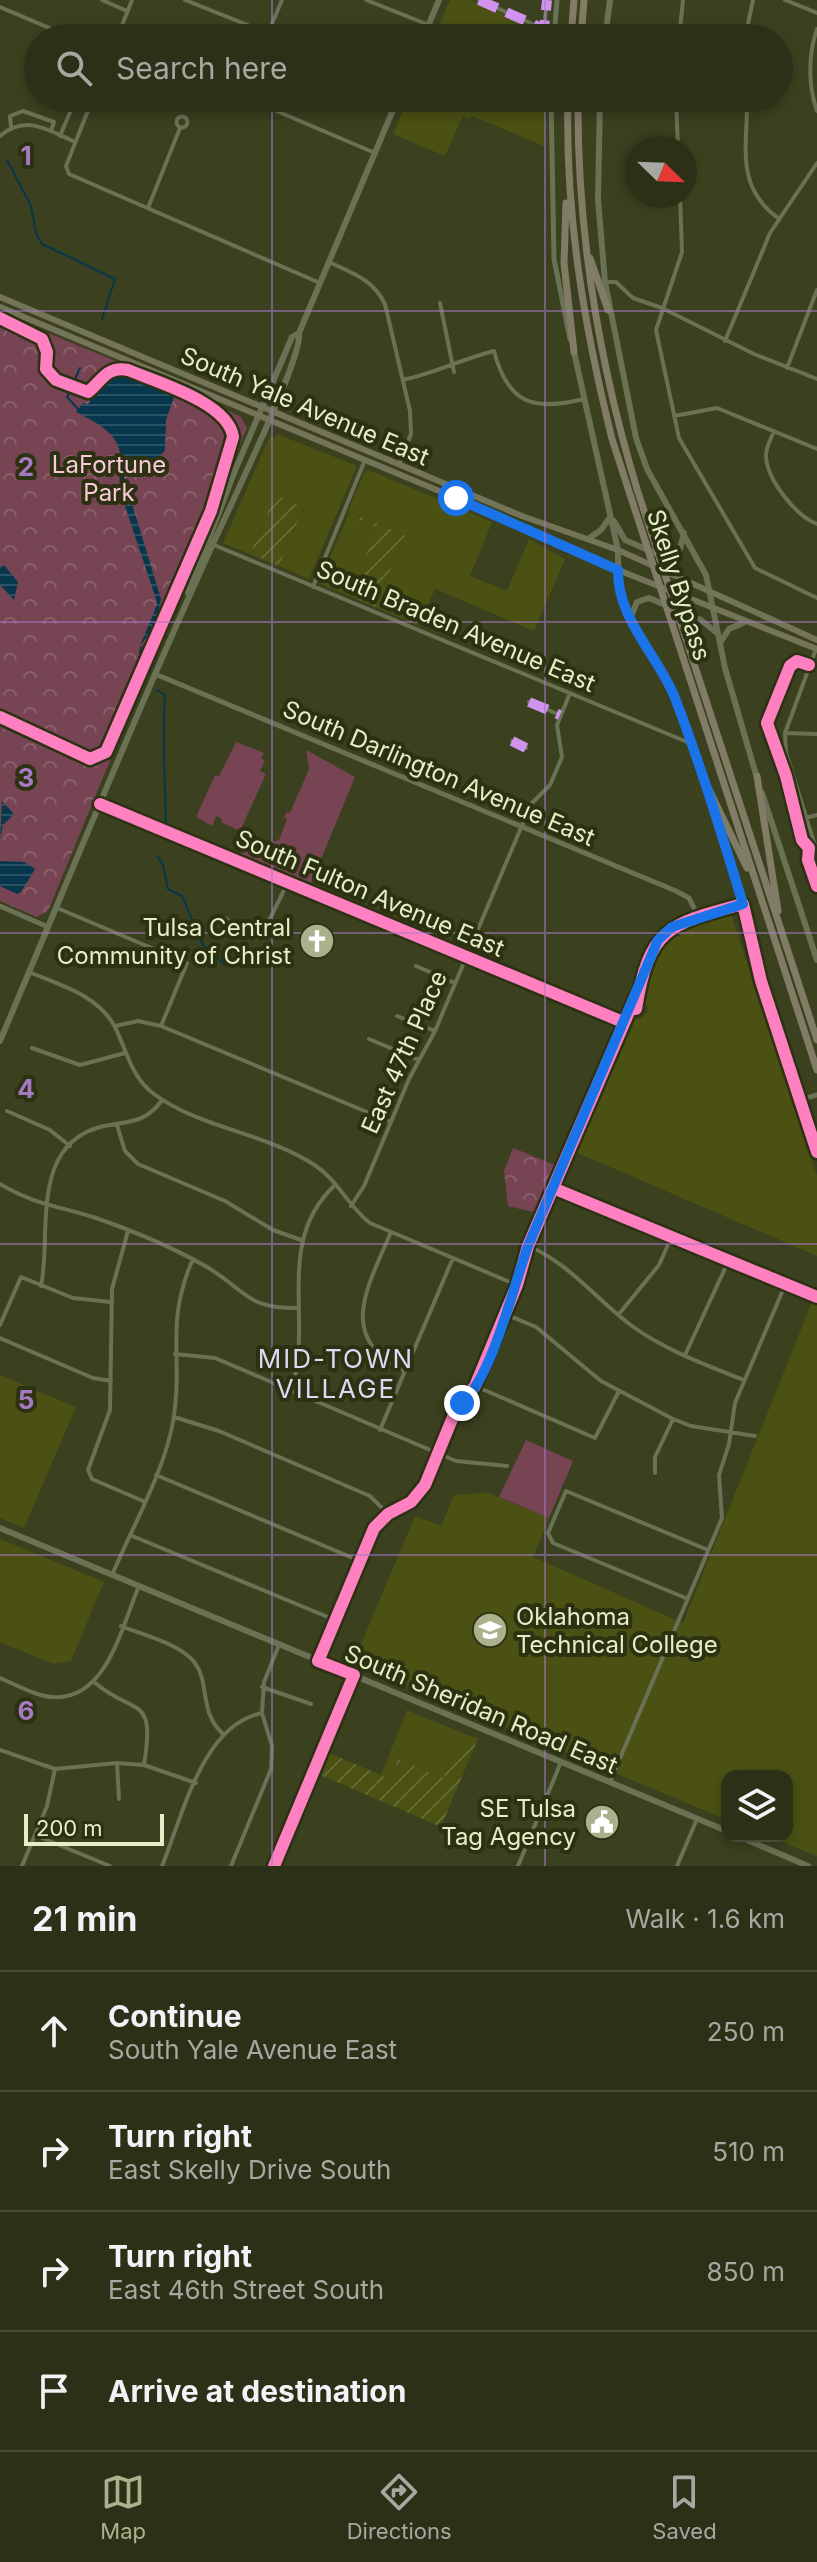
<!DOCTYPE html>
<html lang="en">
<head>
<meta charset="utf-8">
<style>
	body { margin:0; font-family:Inter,sans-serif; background:#383c24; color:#f1f3f6 }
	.controls { position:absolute; right:24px; bottom:24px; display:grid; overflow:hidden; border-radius:16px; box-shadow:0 4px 12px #0003 }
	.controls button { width:72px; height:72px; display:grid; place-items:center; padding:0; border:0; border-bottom:2px solid #484b36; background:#2c3017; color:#f1f3f6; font:40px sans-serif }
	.compass { position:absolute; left:625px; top:136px; width:72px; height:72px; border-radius:50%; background:#2c3017; box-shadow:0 4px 12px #0003; rotate:113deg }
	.scale { position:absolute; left:24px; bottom:20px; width:140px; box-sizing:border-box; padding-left:8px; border:4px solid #e6eec8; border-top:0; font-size:22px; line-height:28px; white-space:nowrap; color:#e6eec8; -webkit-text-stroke:6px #2c3111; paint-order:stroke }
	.stop { position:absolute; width:24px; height:24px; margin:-18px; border:6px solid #1a73e8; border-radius:50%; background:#fff }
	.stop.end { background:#1a73e8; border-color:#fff; box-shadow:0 2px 8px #0008 }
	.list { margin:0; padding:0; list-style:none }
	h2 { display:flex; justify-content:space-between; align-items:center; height:104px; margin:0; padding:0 32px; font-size:34px }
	h2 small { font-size:26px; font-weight:400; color:#a6a9a1 }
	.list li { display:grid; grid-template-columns:52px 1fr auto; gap:24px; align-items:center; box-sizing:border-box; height:120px; padding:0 32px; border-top:2px solid #484b36 }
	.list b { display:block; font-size:30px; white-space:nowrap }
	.list p { margin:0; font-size:26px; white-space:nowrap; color:#a6a9a1 }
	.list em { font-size:26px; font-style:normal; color:#a6a9a1 }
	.icon { flex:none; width:44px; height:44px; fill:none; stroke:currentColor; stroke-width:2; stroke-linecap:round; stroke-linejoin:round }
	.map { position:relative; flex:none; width:817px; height:1866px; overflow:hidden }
	.search { position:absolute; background:#2c3017; box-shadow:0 4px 12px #0003; left:24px; right:24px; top:24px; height:88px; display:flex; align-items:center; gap:20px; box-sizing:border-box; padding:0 28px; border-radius:44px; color:#a6a9a1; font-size:30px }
	.sheet { height:584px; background:#2c3017 }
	nav { display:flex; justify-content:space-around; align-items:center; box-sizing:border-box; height:112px; border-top:2px solid #484b36; background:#2c3017; font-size:22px; color:#a6a9a1 }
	nav a { display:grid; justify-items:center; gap:4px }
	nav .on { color:#aab18d }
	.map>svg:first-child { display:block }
</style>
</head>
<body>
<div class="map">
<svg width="817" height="1866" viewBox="0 0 817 1866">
	<defs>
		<pattern id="industrial-furrows" width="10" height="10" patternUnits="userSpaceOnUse" patternTransform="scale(2)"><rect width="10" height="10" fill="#4a5113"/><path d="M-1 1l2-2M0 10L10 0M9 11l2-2" fill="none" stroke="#646a34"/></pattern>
		<pattern id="forest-crowns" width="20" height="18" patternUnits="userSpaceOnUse" patternTransform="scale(2)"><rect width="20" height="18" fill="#774453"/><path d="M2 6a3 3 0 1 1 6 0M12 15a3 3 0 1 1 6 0" fill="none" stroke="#8a5f6a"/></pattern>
		<pattern id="water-rules" width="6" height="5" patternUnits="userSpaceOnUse" patternTransform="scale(2)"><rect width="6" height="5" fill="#06374c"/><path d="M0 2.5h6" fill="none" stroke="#2a5464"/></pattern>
	</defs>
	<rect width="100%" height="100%" fill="#3b401f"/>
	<!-- built -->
	<path fill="#4a5113" d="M450 0H471L546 33V38H434Z
		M408 98H545L544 146 472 116 470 119 463 116 445 156 393 134Z
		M277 434 357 466 309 579 279 566 304 508 275 495 250 554 223 543 270 436 275 438Z
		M369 470 492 522 470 576 507 591 529 539 565 559 534 631 435 589 419 626 375 607 405 535 348 511 364 473Z
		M348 516 378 528 349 596 321 584 320 580Z
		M731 914 817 1176V1256L575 1152 631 1018 641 1019 648 1012 647 1004 640 997 664 942 675 932Z
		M812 1302H817V1856L767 1836H787V1776H727V1820L353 1663 415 1516 441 1526 454 1495 488 1493 549 1518 533 1557 683 1623Z
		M0 1375 76 1407 24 1528 0 1518Z
		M0 1539 104 1582 71 1661 53 1664 0 1642Z
		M407 1710 467 1735 461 1749 456 1748 443 1778 399 1760 390 1779 381 1775Z"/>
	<!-- industrial -->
	<path fill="url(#industrial-furrows)" d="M275 495 304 507 279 566 250 554Z
		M350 512 405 535 375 607 349 596 377 528 348 516Z
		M467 1735 478 1738 441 1827 320 1775 329 1753 390 1779 398 1759 443 1778 456 1747 461 1749Z"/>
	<!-- grass -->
	<path fill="#774453" d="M236 742 264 753 261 758 265 761 260 771 266 774 240 831 221 822 222 819 216 816 212 826 196 817 215 775 219 776Z
		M306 750 355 777 309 888 240 856 250 836 270 842 279 840 287 819 284 817 287 812 290 813 309 769Z
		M526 1440 573 1461 549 1518 499 1497Z"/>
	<!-- forest -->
	<path fill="url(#forest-crowns)" d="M0 313 204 398 241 417 247 428 48 911 37 917 0 901Z
		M513 1148 555 1165 533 1212 508 1206 504 1171Z"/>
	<!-- water -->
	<path fill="url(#water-rules)" d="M115 374 142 381 174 397 166 420 165 450 145 474 126 471C120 462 122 456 118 446 112 429 91 420 76 412L83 403 88 404 104 380Z
		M119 469 123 474 161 599 157 621 142 644 140 662 144 665 140 674C133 646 151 628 157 602L121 494Z
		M4 565 18 582 14 600 0 585V568Z
		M2 801 14 814 3 825 0 840Z
		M0 861 24 862 35 869 21 892 17 894 0 886Z"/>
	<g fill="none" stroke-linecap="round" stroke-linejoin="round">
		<!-- stream -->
		<path stroke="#06374c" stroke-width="2" d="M7 160 31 206 36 233 42 244 115 279 102 319
			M79 410 67 397 80 368
			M157 690 165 695C162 738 165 781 166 825
			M158 857 163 865 168 889 182 896 203 945 226 966"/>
		<!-- minor -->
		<path stroke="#6b7154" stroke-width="4" d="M102 0 127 11
			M185 0 280 38
			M366 0 429 25
			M479 0 544 29 547 0
			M785 0 817 13
			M0 7 73 38
			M817 29C808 55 808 85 817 111
			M117 38 132 0
			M266 38 282 0
			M679 38 683 0
			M745 38 753 0
			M93 98 66 166 69 174 320 283
			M246 98 375 153
			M676 98 678 148
			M747 98C748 145 734 186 778 218
			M176.5 122a5.5 5.5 0 1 1 11 0a5.5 5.5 0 1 1-11 0Z
			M11 127 10 116 23 111 54 122 51 131
			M0 136C26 114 48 130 75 142
			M60 136 76 98
			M680 196 682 252 656 330 679 438 755 568 817 598
			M148 208 180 128
			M329 262C352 273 373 279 385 304L410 411 411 434 399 464
			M605 282H616L633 298 662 308 754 354 817 379
			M440 303 454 372
			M725 341 770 233 817 163
			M787 368 817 290
			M403 380C435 373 462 359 494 351 508 405 534 411 584 399
			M674 416 717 408 817 449
			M774 431C771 439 766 447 766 455 766 479 796 516 817 524
			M214 545 692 744
			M313 587 365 460
			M816 649 785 733 786 753 817 852
			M529 702 560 715
			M785 733 817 734
			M512 741 526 748
			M100 804 622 1022
			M806 818 817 815
			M57 908 187 963 161 1026
			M226 918 237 930 256 938 262 935 288 882
			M416 966 455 983
			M29 972C60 985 98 995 115 1027 127 1051 131 1077 154 1094 201 1129 268 1133 316 1166 338 1181 349 1207 370 1223L517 1285
			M629 1012 636 1008 637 991 664 933 677 925 743 904
			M397 1016 435 1031
			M115 1026 138 1021 161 1026 391 1122
			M369 1039 419 1060
			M32 1048 80 1065 125 1053
			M7 1111 50 1130 70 1146
			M117 1125 125 1151 138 1164 225 1201 273 1230 301 1240
			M0 1184C33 1204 58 1206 93 1217 131 1230 172 1247 207 1267 247 1291 246 1309 299 1308
			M553 1188 817 1297
			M351 1206 364 1186 409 1079 435 1031 531 804 550 785 562 757 557 725 570 693
			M128 1231 112 1289 110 1410 88 1470 92 1479 143 1501
			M391 1232C368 1287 335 1338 405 1371
			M528 1246C568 1262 598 1301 632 1326 665 1350 706 1365 744 1380
			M41 1286C52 1235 28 1143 104 1126 129 1121 146 1123 162 1100
			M505 1314 536 1327 601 1381 673 1419 691 1426 755 1436
			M619 1314 659 1265 671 1238
			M0 1325 21 1277 73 1298 110 1302
			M0 1338 93 1378 111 1381
			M175 1354 215 1358 456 1461 507 1466
			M685 1355 728 1262
			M475 1386 595 1438 619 1391
			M291 1392C314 1321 274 1243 334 1186
			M174 1417 219 1431 370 1496 388 1514
			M380 1430 453 1258
			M655 1473V1457L673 1419
			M156 1475 360 1561
			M130 1535 335 1620
			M112 1575C132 1528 164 1472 173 1422 184 1360 164 1324 193 1259
			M688 1599 553 1543 548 1533 566 1491 708 1550
			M121 1626C143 1635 181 1644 195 1663 210 1684 199 1711 222 1733
			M318 1660 374 1528 388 1514 411 1502 425 1485 455 1412 475 1386 517 1285 528 1246 635 998
			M0 1678C17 1685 35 1696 53 1697 107 1701 122 1625 139 1586
			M94 1682C135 1717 156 1693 144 1765
			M262 1687 311 1704
			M0 1750 55 1769 117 1763 144 1765 196 1783
			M117 1763 119 1799
			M610 1782 722 1518 719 1475 729 1444 735 1403 785 1285
			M35 1835 110 1866
			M22 1866 47 1806 55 1769
			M162 1866C183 1815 202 1725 262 1713L264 1682 279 1645
			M231 1866 271 1769 272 1746 262 1713
			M518 1866 561 1762
			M677 1866 697 1819"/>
		<!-- tertiary -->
		<path stroke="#6b7154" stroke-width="5" d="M554 38 557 0
			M551 98 554 259 570 339
			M155 674 676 891 689 898 699 918
			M0 906 48 927
			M800 1100 817 1095
			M274 1866 354 1675"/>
		<!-- secondary -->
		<path stroke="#6b7154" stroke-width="6" d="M423 38 439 0
			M605 38 610 0
			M600 98 598 199 605 282 636 438 647 469 706 575 725 668 757 778
			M574 352 618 550C616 615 642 628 667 681 682 712 693 747 704 780
			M614 521 625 540 664 557 679 552 684 533
			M588 539 601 530 610 517
			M188 593 234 473 292 337 299 333
			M630 619 637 602 649 598 701 620 717 633
			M720 643 729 629 743 623
			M707 791 749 922 761 981 817 1152
			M762 793 817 960
			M0 1041C78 857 153 671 238 490 249 465 303 353 299 333L398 98
			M0 1528 727 1831
			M738 1836 808 1866"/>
		<!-- primary -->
		<path stroke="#74745a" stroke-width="6" d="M0 297 522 516 618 550 817 640
			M0 307 518 524 618 570 817 649"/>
		<!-- motorway -->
		<path stroke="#817c66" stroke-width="7" d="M571 38 574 0
			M581 38 584 0
			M568 98C565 214 584 326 612 439L817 1070
			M578 98C577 232 598 360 637 489L817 1040
			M566 203 564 263 574 352
			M590 258 608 310
			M757 776 778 911
			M703 777 747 868"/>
		<!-- quiet -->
		<path stroke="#d193ec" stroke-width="10" stroke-dasharray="20 10" stroke-linecap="butt" d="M479 0 544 29 547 0
			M529 702 560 715
			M512 741 526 748"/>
		<!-- cycleway casing -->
		<g stroke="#2c3111" stroke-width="17">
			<path id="cycleway" d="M0 318 42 339 47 352 46 369 56 380 88 392C102 381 106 366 128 370 157 382 229 403 233 437L211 511 106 752 90 759 0 717
				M809 665 797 661 790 666 767 723 786 776 802 840 809 848 808 860 817 886
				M100 804 623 1022
				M636 1009C649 928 668 924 743 904L761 981 817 1152
				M553 1188 817 1297
				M274 1866 354 1675 318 1661 322 1652 374 1528 388 1514 411 1502 425 1485 455 1412 475 1386 517 1285 528 1246 635 998"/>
		</g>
		<!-- cycleway -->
		<use href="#cycleway" stroke="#ff80c0" stroke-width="12"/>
	</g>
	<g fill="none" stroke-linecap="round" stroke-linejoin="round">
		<!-- route -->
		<path stroke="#1a73e8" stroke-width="10" d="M456 498 618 570C617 619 658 655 675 698 701 766 722 835 743 904L672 927 658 940 528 1246C514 1285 492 1377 462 1403"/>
	</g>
	<!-- grid -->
	<path fill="none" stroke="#a67ac3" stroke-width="2" stroke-opacity="0.55" d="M272 0V38M545 0V38M272 98V1866M545 98V1866M0 311H817M0 622H817M0 933H817M0 1244H817M0 1555H817"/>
	<!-- icons -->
	<defs>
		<g id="church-disc" transform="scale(1.8)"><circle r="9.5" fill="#aab18d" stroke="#2c3111"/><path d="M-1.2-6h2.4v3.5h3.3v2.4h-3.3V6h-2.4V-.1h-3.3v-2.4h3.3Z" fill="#fff"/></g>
		<g id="university-disc" transform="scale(1.8)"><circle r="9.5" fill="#aab18d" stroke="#2c3111"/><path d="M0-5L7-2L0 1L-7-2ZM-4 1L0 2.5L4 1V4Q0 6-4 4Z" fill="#fff"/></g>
		<g id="civic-disc" transform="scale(1.8)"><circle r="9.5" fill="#aab18d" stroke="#2c3111"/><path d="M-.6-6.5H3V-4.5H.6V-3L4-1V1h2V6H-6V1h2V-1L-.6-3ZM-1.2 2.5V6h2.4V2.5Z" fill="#fff"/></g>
	</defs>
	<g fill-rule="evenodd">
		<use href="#church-disc" x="317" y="941"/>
		<use href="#university-disc" x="490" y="1630"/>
		<use href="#civic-disc" x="602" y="1822"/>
	</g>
	<g text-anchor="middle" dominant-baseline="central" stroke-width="8" stroke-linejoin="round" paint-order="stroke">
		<!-- street labels -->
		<g font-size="24" fill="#e6eec8" stroke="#2c3111">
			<text transform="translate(305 406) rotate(23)">South Yale Avenue East</text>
			<text transform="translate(679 585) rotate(72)">Skelly Bypass</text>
			<text transform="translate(456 626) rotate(23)">South Braden Avenue East</text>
			<text transform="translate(439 773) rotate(23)">South Darlington Avenue East</text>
			<text transform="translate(370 893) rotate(23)">South Fulton Avenue East</text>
			<text transform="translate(404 1052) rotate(-66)">East 47th Place</text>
			<text transform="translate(481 1709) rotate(23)">South Sheridan Road East</text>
		</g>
		<!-- park labels -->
		<g font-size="24" fill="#f8c9d8" stroke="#2c3111">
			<text x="109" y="464">LaFortune<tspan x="109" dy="28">Park</tspan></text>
		</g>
		<!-- poi labels -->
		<g font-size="24" fill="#e6eec8" stroke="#2c3111" text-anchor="end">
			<text x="291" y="927">Tulsa Central<tspan x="291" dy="28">Community of Christ</tspan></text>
			<text x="516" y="1616" text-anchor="start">Oklahoma<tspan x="516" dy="28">Technical College</tspan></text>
			<text x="576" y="1808">SE Tulsa<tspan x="576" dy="28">Tag Agency</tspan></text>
		</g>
		<!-- neighbourhood labels -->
		<g font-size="26" letter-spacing="2" fill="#dfd8f5" stroke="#2c3111">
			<text x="336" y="1358">MID-TOWN<tspan x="336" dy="30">VILLAGE</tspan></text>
		</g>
	</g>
	<g font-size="26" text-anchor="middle" font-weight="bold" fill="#a67ac3" stroke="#2c3111" stroke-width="8" stroke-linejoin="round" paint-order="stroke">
		<text x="26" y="165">1</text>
		<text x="26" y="476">2</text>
		<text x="26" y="787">3</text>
		<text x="26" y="1098">4</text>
		<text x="26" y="1409">5</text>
		<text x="26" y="1720">6</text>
	</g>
</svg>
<div class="controls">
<button><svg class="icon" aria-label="layers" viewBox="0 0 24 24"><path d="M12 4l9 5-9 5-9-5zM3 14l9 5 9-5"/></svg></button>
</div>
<svg class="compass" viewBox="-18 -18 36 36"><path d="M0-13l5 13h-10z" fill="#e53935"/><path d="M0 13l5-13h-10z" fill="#a6a9a1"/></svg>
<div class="scale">200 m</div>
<div class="stop" style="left:456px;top:498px"></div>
<div class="stop end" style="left:462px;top:1403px"></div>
<div class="search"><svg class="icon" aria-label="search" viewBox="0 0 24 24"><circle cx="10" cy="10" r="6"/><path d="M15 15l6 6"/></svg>Search here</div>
</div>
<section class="sheet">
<h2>21 min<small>Walk · 1.6 km</small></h2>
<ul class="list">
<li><svg class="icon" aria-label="ahead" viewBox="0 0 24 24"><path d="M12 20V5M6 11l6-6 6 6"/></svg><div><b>Continue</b><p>South Yale Avenue East</p></div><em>250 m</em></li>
<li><svg class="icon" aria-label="right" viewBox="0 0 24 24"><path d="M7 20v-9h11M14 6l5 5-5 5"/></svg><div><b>Turn right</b><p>East Skelly Drive South</p></div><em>510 m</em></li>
<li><svg class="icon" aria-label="right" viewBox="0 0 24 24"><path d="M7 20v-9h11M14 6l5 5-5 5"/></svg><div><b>Turn right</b><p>East 46th Street South</p></div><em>850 m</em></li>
<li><svg class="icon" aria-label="arrive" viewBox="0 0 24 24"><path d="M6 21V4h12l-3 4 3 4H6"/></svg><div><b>Arrive at destination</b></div></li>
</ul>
</section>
<nav>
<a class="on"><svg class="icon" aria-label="map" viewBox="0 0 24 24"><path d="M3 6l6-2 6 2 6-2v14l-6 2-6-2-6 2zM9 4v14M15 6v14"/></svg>Map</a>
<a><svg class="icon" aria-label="directions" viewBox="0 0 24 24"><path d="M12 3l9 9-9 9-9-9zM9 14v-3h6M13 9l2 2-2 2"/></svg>Directions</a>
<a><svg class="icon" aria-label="saved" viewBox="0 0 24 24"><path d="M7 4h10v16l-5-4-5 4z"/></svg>Saved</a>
</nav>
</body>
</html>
